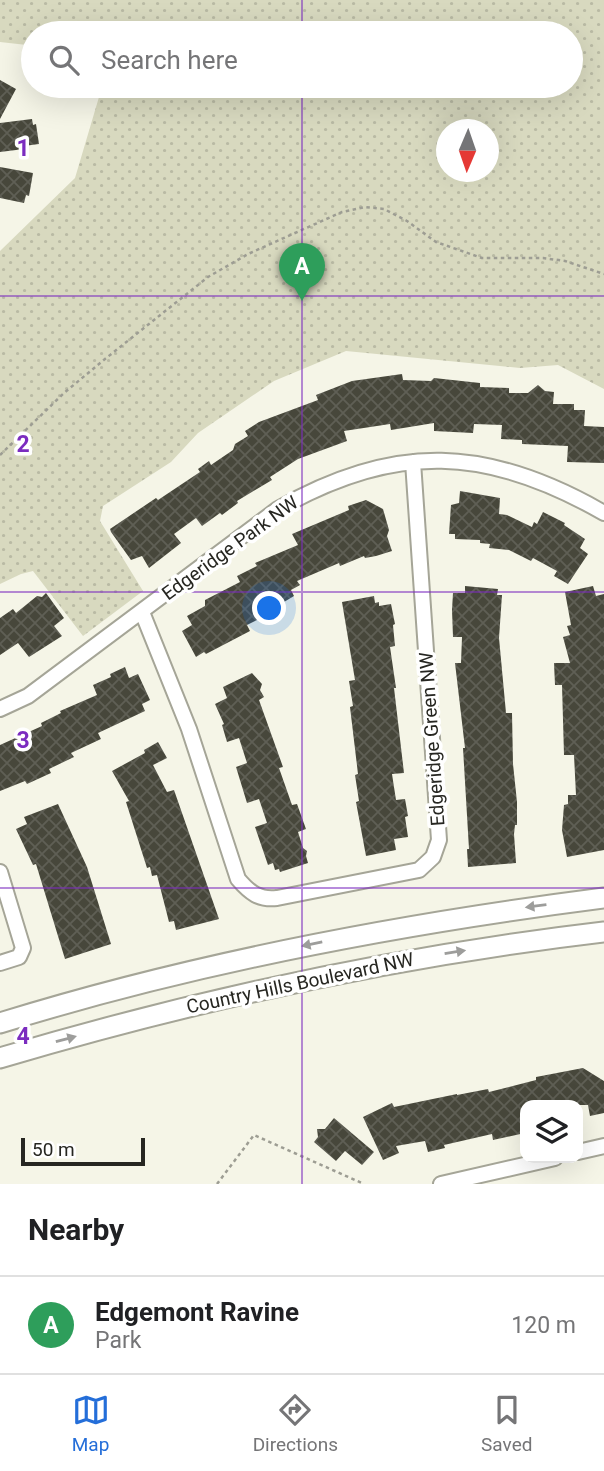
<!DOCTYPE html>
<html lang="en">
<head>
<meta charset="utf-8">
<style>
	body { margin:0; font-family:Roboto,sans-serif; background:#f2f2f2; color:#202124 }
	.controls { position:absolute; right:21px; bottom:21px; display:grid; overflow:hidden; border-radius:14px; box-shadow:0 7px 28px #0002 }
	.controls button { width:63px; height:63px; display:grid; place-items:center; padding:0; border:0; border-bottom:2px solid #e0e0e0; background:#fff; color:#202124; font:35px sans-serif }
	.compass { position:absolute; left:436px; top:119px; width:63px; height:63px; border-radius:50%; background:#fff; box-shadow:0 7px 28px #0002; rotate:182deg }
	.scale { position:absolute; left:21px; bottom:18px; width:124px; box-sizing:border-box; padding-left:7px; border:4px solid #262621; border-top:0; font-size:19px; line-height:24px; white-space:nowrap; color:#262621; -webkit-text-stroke:5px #fff; paint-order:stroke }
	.you { position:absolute; left:270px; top:609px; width:24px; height:24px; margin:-18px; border:5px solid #fff; border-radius:50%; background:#1a73e8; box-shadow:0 0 0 10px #1a73e833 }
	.badge { display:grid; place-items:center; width:46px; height:46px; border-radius:50%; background:#246ed9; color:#fff; font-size:23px; font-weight:700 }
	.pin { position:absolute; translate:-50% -58px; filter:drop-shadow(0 2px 4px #0008) }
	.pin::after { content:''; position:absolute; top:37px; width:24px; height:21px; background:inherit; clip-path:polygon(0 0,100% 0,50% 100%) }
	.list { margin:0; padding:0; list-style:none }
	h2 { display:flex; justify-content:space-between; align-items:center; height:91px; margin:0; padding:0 28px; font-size:30px }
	h2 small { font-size:23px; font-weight:400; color:#757577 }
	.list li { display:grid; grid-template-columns:46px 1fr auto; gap:21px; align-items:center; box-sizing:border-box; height:98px; padding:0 28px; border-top:2px solid #e0e0e0 }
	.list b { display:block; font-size:26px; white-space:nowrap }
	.list p { margin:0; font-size:23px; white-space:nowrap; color:#757577 }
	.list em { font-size:23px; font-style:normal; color:#757577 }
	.icon { flex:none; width:38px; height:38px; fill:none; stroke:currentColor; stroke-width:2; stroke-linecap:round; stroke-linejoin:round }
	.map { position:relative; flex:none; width:604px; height:1184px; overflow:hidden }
	.search { position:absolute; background:#fff; box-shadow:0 7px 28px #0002; left:21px; right:21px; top:21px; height:77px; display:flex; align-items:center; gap:18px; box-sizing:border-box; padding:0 24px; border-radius:38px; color:#757577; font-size:26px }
	.sheet { height:189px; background:#fff }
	nav { display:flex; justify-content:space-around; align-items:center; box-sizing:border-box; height:98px; border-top:2px solid #e0e0e0; background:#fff; font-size:19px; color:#757577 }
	nav a { display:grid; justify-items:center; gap:4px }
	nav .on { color:#246ed9 }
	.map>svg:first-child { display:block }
</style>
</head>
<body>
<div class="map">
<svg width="604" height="1184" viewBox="0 0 604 1184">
	<defs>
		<pattern id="park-dots" width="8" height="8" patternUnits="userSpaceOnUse" patternTransform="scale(1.75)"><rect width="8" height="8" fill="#d8d9bf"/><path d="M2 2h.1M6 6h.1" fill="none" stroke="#b9baa4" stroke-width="1.8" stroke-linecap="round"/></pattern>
		<pattern id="building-cross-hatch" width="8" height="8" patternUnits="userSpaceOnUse" patternTransform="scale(1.75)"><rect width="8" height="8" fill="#47473b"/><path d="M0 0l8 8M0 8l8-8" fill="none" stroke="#5f5f55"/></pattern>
	</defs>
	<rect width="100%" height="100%" fill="#f5f5e7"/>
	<!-- park -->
	<path fill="url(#park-dots)" fill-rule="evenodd" d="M0 0H604V389L558 365 520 368 346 351 274 381 198 433 171 462 103 506 100 521 143 591 83 636 33 571 21 574 0 584V251L75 178 99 97 83 86H571V33H33V49L27 45 0 42ZM447 130H489V172H447Z"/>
	<!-- building -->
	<path fill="url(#building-cross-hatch)" d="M0 80 16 89 0 119Z
		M32 119 33 125 36 124 39 144 24 146V149L0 152V123Z
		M0 167 33 173 29 196 26 195 24 203 0 198Z
		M402 374 403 380 431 381 434 378 480 383V387L509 388V393H528L538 385 545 391 554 392 553 404H574V410H585L584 426 604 427V463L567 462 568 446 522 444V440L501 439 502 425 474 424 473 433 434 431V423L391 430 390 424 344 431 347 441 298 459 270 477 272 480 237 501 238 503 222 515 220 513 202 526 196 518 174 534 181 543 149 568 142 556 131 560 111 532 110 529 156 498 158 500 200 472 198 469 209 461 211 465 233 450 235 444 248 436 245 431 259 422 318 400 316 395 352 381Z
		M460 491 500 498 499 514 507 515 532 527 534 522 537 524 543 512 565 523 564 525 585 539 580 548 588 554 568 584 554 576 557 571 533 558 531 561 509 550 489 548 490 544 480 543V540L455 539V534H449L451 505 459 503Z
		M366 500 383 509 389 530 387 536 392 551 376 556 365 558 364 556 340 566 339 563 297 581 300 585 291 590 294 596 274 608 275 611 247 625 250 631 206 654 204 652 196 657 182 631 192 625 187 616 205 606V600L240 582 237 576 257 566 255 563 298 545 292 534 349 510 348 506Z
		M465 586 498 589 497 595H502L499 638 506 713H512L513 764 517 802V825H515L514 834 516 863 468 867 467 849H469L463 748H465L455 663H461L462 637H453L452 610 453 593H465Z
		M593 586 596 596 604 594V850L567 857 562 830 564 805 568 804V795H576L574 755H564L562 685H555L554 663H570L563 637 570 635 567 626 571 625 565 592Z
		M46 593 64 618 54 626 62 636 29 657 18 643 0 655V618L13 609 16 613 37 596 42 597Z
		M374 596 375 603 379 602V606L391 604 395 624 393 625 395 646 390 647 396 688H394L404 773 392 774 396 800 405 799 408 816 405 817 408 837 394 839 396 850 366 856 356 802 359 801 355 775 358 774 350 707 353 706 349 681 355 680 342 602Z
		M125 667 129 678 138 674 150 700 142 704 145 711 98 733 101 739 71 753 74 757 49 769 51 773 27 784 25 781 0 791V745L42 726 41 723 61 713 60 711 97 695 93 685 111 677 110 674Z
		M252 673 262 684 260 690 264 697 259 700 283 767 279 768 292 805 297 804 306 829 298 832 303 848 307 851 306 856 308 863 280 872 279 869 275 870 273 863 268 865 255 827 267 823 259 799 247 803 236 767 247 763 239 738 227 742 222 725 224 724 215 704 227 698 223 687Z
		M158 742 167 758 153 765 167 792 174 790 219 919 176 930 174 921 169 922 157 875 152 876 150 867 147 868 126 802 129 801 112 771 145 753 144 750Z
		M58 804 87 867 111 944 65 959 36 864 33 865 16 829 27 824 24 817Z
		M583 1068 604 1081V1113L590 1116 588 1105H525V1133L493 1140 492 1134 444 1145 445 1148 428 1152 425 1141 396 1146 399 1153 383 1160 363 1117 392 1103 394 1107 457 1094V1095L488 1089 489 1092 536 1080V1077Z
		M334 1118 374 1152 362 1165 345 1151 336 1161 314 1142 318 1137 317 1129H325Z"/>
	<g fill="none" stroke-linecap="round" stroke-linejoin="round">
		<!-- minor casing -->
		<g stroke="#a5a597" stroke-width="18">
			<path id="minor" d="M142 612 189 729 238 879C250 893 259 900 277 898L419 870 433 857 439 840 413 462
				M0 709 28 696 278 509C395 442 488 446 604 513
				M0 872 23 948 19 957 0 963
				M578 1152 604 1146
				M441 1184 555 1158"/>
		</g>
		<!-- secondary casing -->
		<g stroke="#a5a597" stroke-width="23">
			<path id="secondary" d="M0 1023C197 962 400 924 604 898
				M0 1058C198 999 399 956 604 932"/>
		</g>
		<!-- path -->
		<path stroke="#9d9d93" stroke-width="2.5" stroke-dasharray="3.5 3.5" stroke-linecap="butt" d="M0 455 64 393 105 359 208 277 248 254 342 212 365 207 384 209 407 221 436 242 482 258H543L565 261 604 274
			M217 1184 254 1135 364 1184"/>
		<!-- minor -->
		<use href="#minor" stroke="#fff" stroke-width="14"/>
		<!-- secondary -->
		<use href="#secondary" stroke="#fff" stroke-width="19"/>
	</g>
	<!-- one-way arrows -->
	<defs><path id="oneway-solid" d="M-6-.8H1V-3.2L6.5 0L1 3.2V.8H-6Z" transform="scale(1.75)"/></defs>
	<g fill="#9d9d9b">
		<use href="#oneway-solid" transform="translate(536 906) rotate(173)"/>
		<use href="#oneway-solid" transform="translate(312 944) rotate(168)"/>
		<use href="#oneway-solid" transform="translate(455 952) rotate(-9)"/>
		<use href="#oneway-solid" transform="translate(66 1039) rotate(-15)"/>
	</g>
	<!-- grid -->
	<path fill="none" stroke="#7b2cbf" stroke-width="2" stroke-opacity="0.55" d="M302 0V33M302 86V1184M0 296H604M0 592H604M0 888H604"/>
	<g text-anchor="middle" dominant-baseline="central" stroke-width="7" stroke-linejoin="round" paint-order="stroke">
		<!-- street labels -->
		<g font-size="19" fill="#262621" stroke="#fff">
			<text transform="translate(230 548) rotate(-36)">Edgeridge Park NW</text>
			<text transform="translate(432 739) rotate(-94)">Edgeridge Green NW</text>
			<text transform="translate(300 983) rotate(-12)">Country Hills Boulevard NW</text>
		</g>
	</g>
	<g font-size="23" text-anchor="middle" font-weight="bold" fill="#7b2cbf" stroke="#fff" stroke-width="7" stroke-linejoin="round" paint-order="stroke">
		<text x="23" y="156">1</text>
		<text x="23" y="452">2</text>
		<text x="23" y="748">3</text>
		<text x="23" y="1044">4</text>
	</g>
</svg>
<div class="controls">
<button><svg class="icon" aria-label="layers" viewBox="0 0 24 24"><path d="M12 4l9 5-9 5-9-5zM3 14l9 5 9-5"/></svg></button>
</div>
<svg class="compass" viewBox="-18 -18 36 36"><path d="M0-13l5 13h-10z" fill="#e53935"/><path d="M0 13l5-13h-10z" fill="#757577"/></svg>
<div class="scale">50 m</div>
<div class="you"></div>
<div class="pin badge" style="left:302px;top:301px;background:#2e9e5b">A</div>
<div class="search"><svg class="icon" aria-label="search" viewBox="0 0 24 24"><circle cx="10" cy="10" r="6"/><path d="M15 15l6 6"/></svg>Search here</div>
</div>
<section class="sheet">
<h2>Nearby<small></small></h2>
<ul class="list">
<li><span class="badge" style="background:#2e9e5b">A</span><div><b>Edgemont Ravine</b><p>Park</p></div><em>120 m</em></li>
</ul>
</section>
<nav>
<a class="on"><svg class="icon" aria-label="map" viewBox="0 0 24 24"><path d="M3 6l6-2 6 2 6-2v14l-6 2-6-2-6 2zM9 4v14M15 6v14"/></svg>Map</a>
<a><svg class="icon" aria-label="directions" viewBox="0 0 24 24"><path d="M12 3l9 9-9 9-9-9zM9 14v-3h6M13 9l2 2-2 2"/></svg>Directions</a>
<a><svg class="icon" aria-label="saved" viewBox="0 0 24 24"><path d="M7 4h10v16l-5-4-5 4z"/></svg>Saved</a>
</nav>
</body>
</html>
